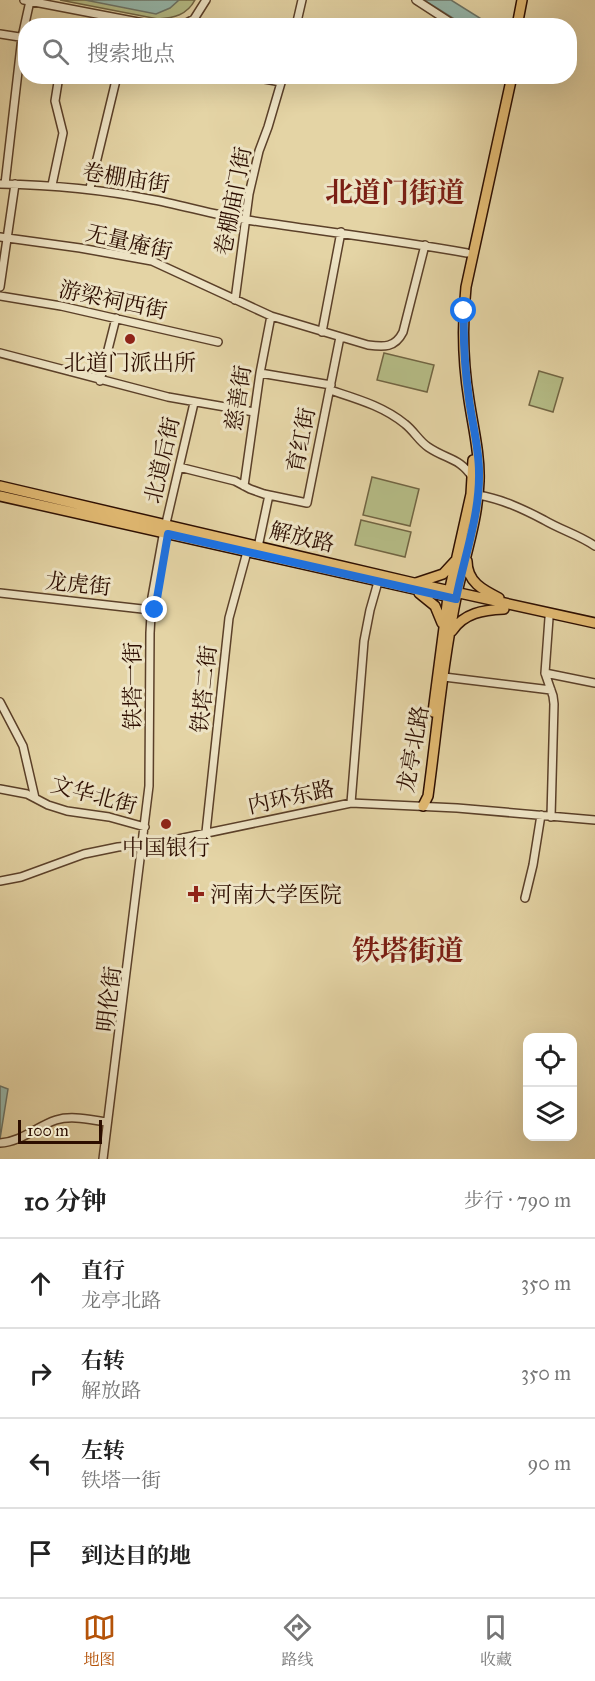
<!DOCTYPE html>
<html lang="zh">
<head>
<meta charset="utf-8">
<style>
	body { margin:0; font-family:"IM FELL Great Primer","Noto Serif SC",serif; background:#f2f2f2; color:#222 }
	.controls { position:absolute; right:18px; bottom:18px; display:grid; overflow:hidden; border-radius:12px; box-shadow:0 6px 24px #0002 }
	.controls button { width:54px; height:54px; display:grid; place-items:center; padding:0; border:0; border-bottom:2px solid #e0e0e0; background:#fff; color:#222; font:30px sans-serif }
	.scale { position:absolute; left:18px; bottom:15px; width:84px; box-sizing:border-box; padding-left:6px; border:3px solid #2d0e00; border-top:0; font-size:16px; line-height:21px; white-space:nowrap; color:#2d0e00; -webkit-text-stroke:4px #ede3c4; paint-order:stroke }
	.stop { position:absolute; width:18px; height:18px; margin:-14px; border:4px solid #1a73e8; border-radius:50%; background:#fff }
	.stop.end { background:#1a73e8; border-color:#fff; box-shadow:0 2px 6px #0008 }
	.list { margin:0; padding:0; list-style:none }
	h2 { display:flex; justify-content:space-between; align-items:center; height:78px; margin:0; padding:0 24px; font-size:26px }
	h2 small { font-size:20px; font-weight:400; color:#767676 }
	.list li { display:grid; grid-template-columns:39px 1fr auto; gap:18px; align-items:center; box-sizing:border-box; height:90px; padding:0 24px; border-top:2px solid #e0e0e0 }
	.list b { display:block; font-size:22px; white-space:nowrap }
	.list p { margin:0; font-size:20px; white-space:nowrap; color:#767676 }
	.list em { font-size:20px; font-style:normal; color:#767676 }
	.icon { flex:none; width:33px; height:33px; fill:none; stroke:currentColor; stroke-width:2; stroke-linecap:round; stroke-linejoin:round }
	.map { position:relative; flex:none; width:595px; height:1159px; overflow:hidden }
	.search { position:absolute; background:#fff; box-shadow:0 6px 24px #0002; left:18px; right:18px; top:18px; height:66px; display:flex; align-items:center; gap:15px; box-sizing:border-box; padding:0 21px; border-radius:24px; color:#767676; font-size:22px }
	.sheet { height:438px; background:#fff }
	nav { display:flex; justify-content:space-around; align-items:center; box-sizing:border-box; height:84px; border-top:2px solid #e0e0e0; background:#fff; font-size:16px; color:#767676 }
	nav a { display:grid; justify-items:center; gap:3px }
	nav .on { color:#b45309 }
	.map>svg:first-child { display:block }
</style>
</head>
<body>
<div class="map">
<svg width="595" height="1159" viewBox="0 0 595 1159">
	<rect width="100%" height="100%" fill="#e4d4a5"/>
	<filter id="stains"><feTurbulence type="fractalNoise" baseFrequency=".00333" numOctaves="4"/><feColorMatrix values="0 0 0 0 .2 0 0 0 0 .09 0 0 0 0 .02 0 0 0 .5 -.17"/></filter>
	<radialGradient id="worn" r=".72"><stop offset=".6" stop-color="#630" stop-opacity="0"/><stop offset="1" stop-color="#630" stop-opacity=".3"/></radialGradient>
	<!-- green -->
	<path fill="#b5bc86" stroke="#716543" stroke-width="1.5" d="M60 0H195C187 15 174 18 158 19Z
		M384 353 434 365 427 392 377 380Z
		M539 371 563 378 553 412 529 405Z
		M372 477 419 489 410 526 363 515Z
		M361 520 411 532 405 557 355 545Z"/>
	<!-- water -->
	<path fill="#96b8ac" stroke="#6c7467" stroke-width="1.5" d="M85 0H179L170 8 156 14Z
		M424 0H451L491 25H464Z
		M0 1086 8 1089 0 1139Z"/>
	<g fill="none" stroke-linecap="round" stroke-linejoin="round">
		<!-- minor casing -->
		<g stroke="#5b4029" stroke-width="10">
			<path id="minor" d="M24 0 159 26
				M416 0 456 26
				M181 26 194 19 206 0
				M296 26 302 0
				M0 34 26 38
				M248 76 281 82
				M0 184C51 185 99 189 149 199 182 205 214 215 247 220 320 231 394 240 467 253
				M5 184 22 37 30 1
				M52 185 63 133 55 101 59 76
				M90 188 117 76
				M0 237 80 248 152 261 271 316 368 345C384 347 395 348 403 332L425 245
				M0 287 15 184
				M0 296 61 306 218 342
				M235 300 249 194 259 151 268 127 283 76
				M322 332 341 232
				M0 353 168 397 254 412
				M260 373 331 385
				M100 381 116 318
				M330 390C357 399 383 406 405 424 414 431 419 441 428 447 447 460 459 457 473 478
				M179 467 235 481 250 489 264 494 307 503 340 337
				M244 486 260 373 271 316
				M478 495C502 499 523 509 544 520 561 530 579 535 595 546
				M258 547 269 495
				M0 593 151 610
				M549 618 545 673 553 696 554 704 551 817
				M545 673 595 683
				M444 677 551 690
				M0 702 23 746 35 798
				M0 789 27 794 48 805 67 811 109 817 145 827
				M351 803 364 641 370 610 378 582
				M206 832 229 618 247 552
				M0 881 21 877 84 854 118 847 159 843 351 803 457 808 595 820
				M525 898 533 865 541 815
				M0 1143C21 1142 37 1126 56 1120 72 1115 91 1120 107 1122
				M103 1159 149 786 150 633 152 597 163 536 194 403"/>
		</g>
		<!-- major casing -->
		<g stroke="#2d0e00" stroke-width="12">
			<path id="major" d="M517 26 522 0
				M0 486 414 583 595 623
				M0 496 454 598
				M467 561C467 582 483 590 499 598
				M416 583 443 574 455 561
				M419 593 435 606 442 623
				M452 631C464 613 483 610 504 609
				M433 712 448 597 471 494 473 460
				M423 806 428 796C437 729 443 660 457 593 465 556 478 519 479 481 480 454 473 427 469 400 463 363 462 324 466 287L512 76"/>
		</g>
		<!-- minor -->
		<use href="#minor" stroke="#ede3c4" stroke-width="7"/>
		<!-- major -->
		<use href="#major" stroke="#e2ba72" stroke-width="9"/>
	</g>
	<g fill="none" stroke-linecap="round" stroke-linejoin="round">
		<!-- route -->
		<path stroke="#1a73e8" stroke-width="8" d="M155 610 168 534 456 599C464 557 480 515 479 472 479 447 472 423 469 399 465 370 463 340 464 311"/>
	</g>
	<!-- markers -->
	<g fill="#8f2418" stroke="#ede3c4" stroke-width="2">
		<circle cx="130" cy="339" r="6"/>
		<circle cx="166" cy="824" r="6"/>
		<path d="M193 885h6v6h6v6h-6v6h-6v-6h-6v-6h6z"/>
	</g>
	<g text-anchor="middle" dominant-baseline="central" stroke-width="6" stroke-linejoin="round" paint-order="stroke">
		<!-- street labels -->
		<g font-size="22" fill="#2d0e00" stroke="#ede3c4">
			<text transform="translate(126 178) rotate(9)">卷棚庙街</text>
			<text transform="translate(233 201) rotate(-79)">卷棚庙门街</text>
			<text transform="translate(129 242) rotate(13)">无量庵街</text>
			<text transform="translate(113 300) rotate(12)">游梁祠西街</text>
			<text transform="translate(238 398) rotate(-81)">慈善街</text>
			<text transform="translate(301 440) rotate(-79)">育红街</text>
			<text transform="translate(162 460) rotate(-77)">北道后街</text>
			<text transform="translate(302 537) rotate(13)">解放路</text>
			<text transform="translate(78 584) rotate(6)">龙虎街</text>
			<text transform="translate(132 686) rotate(-90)">铁塔一街</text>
			<text transform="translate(204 689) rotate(-84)">铁塔二街</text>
			<text transform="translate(413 749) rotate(-80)">龙亭北路</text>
			<text transform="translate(94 795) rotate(15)">文华北街</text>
			<text transform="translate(291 797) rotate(-12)">内环东路</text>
			<text transform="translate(109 999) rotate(-83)">明伦街</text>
		</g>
		<!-- poi labels -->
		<g font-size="22" fill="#2d0e00" stroke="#ede3c4">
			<text x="130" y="362">北道门派出所</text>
			<text x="166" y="847">中国银行</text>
			<text x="210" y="894" text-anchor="start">河南大学医院</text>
		</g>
		<!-- district labels -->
		<g font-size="28" font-weight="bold" fill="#7a1f14" stroke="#ede3c4">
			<text x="395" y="192">北道门街道</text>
			<text x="408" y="950">铁塔街道</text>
		</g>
	</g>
	<rect width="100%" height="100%" filter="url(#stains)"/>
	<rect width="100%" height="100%" fill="url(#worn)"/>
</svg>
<div class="controls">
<button><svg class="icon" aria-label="locate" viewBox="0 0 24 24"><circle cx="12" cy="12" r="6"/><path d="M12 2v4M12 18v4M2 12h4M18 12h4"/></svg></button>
<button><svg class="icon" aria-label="layers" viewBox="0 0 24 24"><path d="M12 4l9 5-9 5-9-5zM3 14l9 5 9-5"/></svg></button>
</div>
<div class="scale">100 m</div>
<div class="stop" style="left:464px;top:311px"></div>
<div class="stop end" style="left:155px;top:610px"></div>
<div class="search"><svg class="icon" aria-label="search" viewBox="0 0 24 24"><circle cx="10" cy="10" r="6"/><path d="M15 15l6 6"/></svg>搜索地点</div>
</div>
<section class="sheet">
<h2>10 分钟<small>步行 · 790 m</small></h2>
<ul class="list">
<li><svg class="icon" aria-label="ahead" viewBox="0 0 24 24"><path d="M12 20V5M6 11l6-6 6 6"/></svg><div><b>直行</b><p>龙亭北路</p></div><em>350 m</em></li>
<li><svg class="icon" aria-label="right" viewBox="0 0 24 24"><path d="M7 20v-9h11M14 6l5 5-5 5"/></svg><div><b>右转</b><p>解放路</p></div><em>350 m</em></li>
<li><svg class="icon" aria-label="left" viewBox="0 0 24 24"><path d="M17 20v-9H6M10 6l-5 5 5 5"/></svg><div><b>左转</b><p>铁塔一街</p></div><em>90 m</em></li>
<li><svg class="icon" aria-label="arrive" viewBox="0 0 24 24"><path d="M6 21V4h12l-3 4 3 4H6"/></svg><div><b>到达目的地</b></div></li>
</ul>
</section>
<nav>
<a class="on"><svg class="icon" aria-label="map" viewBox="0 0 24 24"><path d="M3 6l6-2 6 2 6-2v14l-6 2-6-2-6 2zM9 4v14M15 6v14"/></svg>地图</a>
<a><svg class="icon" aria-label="directions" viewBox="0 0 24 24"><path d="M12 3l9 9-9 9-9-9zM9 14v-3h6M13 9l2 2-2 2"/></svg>路线</a>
<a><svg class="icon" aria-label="saved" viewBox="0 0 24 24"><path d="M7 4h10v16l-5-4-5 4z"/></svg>收藏</a>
</nav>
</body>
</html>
